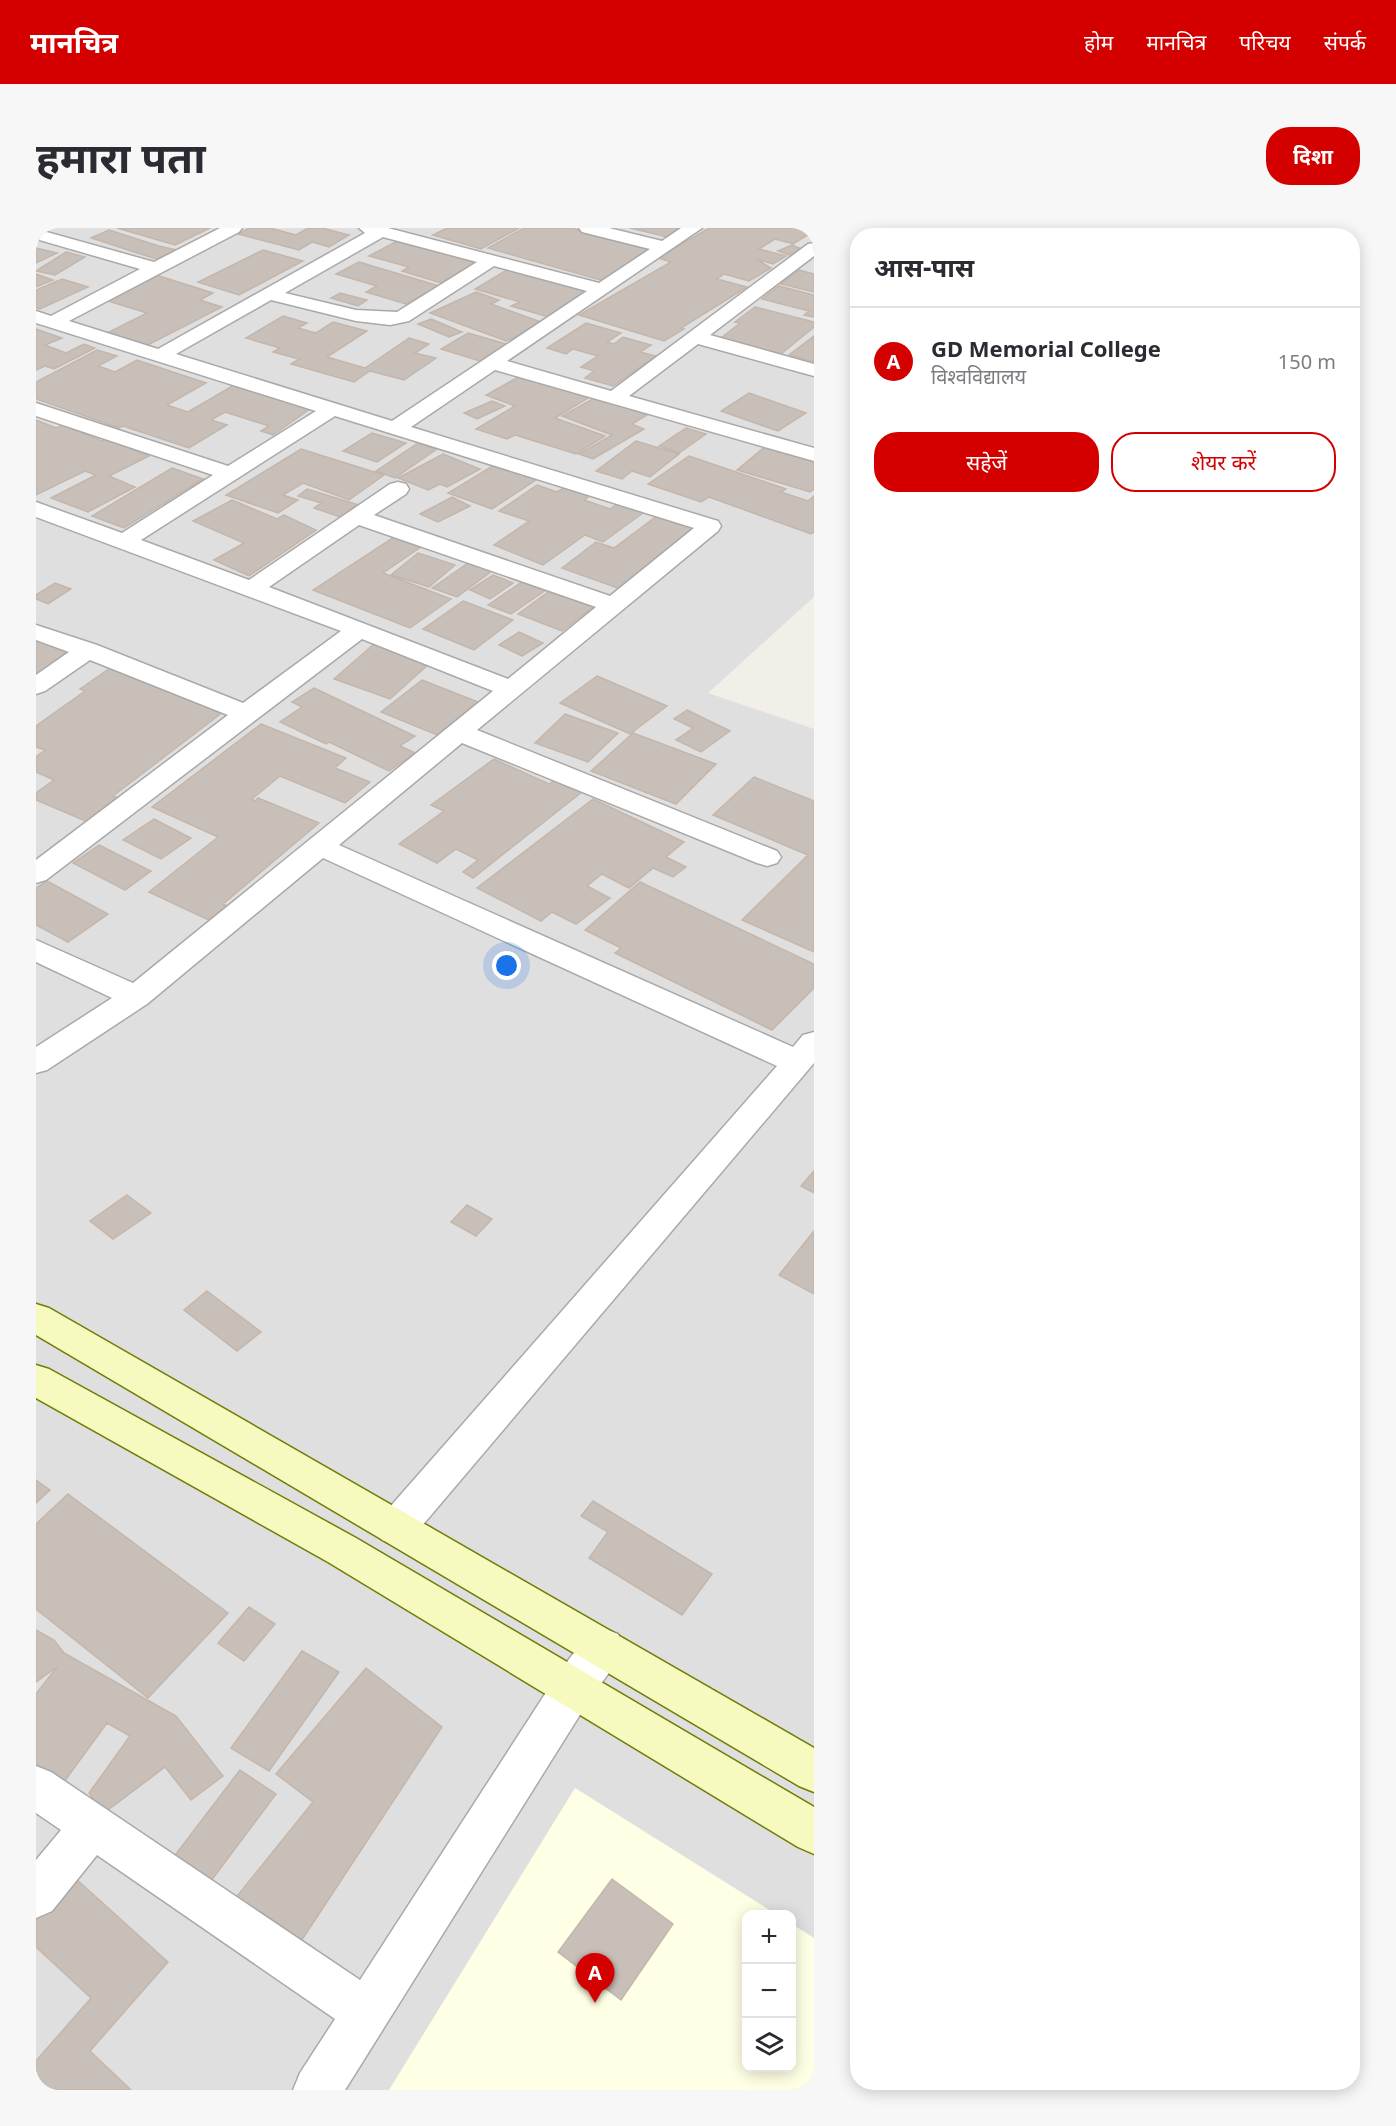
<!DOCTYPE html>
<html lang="hi">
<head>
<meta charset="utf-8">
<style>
	body { margin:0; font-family:"Noto Sans","Noto Sans Devanagari",sans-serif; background:#f7f7f7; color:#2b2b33 }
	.controls { position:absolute; right:18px; bottom:18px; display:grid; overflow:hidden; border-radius:12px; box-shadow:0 3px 15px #0003 }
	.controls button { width:54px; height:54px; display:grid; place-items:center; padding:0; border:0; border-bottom:2px solid #e1e1e2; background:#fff; color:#2b2b33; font:30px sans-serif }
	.you { position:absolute; left:471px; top:738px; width:21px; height:21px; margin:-15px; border:4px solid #fff; border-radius:50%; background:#1a73e8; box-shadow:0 0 0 9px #1a73e833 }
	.badge { display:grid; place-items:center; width:39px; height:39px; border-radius:50%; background:#d40000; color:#fff; font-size:20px; font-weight:700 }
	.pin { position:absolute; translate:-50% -50px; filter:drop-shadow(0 2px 3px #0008) }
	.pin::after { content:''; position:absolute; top:32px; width:21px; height:18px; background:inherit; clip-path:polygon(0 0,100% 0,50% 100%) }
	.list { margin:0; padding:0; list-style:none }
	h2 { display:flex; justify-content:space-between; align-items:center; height:78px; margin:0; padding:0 24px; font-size:26px }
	h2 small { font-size:20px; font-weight:400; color:#7c7c81 }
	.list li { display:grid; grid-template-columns:39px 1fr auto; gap:18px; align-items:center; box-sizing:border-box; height:108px; padding:0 24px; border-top:2px solid #e1e1e2 }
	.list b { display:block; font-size:22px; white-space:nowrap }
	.list p { margin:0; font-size:20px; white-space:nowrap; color:#7c7c81 }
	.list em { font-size:20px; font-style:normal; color:#7c7c81 }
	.actions { display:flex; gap:12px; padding:18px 24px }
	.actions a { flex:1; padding:14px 0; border:2px solid #d40000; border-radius:24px; text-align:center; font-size:21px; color:#d40000 }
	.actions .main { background:#d40000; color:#fff }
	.icon { flex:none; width:33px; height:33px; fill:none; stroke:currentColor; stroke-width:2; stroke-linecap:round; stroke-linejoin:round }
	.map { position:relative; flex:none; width:778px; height:1862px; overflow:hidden; border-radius:24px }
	header { display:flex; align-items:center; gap:36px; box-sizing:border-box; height:84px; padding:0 30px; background:#d40000; color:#fff }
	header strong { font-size:28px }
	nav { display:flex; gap:33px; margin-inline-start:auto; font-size:21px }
	.intro { display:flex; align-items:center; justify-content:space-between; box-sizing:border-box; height:144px; padding:0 36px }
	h1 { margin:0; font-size:42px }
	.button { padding:15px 27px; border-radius:24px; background:#d40000; color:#fff; font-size:21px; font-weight:700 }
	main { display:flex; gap:36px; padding:0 36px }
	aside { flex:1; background:#fff; border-radius:24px; box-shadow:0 3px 15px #0003 }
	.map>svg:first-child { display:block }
</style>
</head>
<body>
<header>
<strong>मानचित्र</strong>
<nav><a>होम</a><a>मानचित्र</a><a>परिचय</a><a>संपर्क</a></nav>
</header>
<div class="intro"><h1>हमारा पता</h1><a class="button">दिशा</a></div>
<main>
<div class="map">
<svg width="778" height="1862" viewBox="0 0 778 1862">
	<rect width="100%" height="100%" fill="#f2efe9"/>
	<!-- residential -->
	<path fill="#e0dfdf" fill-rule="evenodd" d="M0 0H778V369L672 465 778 501V1862H0ZM710 1686H756V1840H710Z"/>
	<!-- education -->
	<path fill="#ffffe5" d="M539 1560 740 1686H710V1840H756V1696L778 1710V1862H353Z"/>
	<!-- building -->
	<path fill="#c7bfb8" stroke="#c4b6ab" stroke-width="1.5" d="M81 0H174L139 17Z
		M213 0H234L260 7 272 0H286L313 7 293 19 276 14 263 22 202 6Z
		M411 0H483L445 21 397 7Z
		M488 0H535L619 22 568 53 452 20Z
		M594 0H643L631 9Z
		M673 0H778V3L757 16 739 11 723 21 750 28 737 36 720 31 735 40 713 53 688 46 681 51 711 59 645 100 648 101 628 113 543 87 635 34 622 30Z
		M73 2 123 18 141 22 120 31 55 10Z
		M363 12 441 33 405 55 366 43 373 39 333 28Z
		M756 17 768 22 753 27 742 23Z
		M0 20 21 25 0 35Z
		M227 22 267 33 203 67 162 54Z
		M30 24 49 29 19 47 0 43Z
		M323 34 403 58 370 76 330 64 341 58 300 46Z
		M474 40 553 62 524 80 530 82 516 90 475 78 484 74 439 61Z
		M763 42 778 46V64L745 56Z
		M0 46 17 52 0 59Z
		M120 47 177 65 164 72 186 79 108 119 69 106 111 85 69 72Z
		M26 51 52 59 4 81 0 80V62Z
		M743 58 778 67V89L768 87 773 83 726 71Z
		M440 64 463 72 455 76 508 95 470 113 394 85Z
		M304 65 331 72 322 78 295 70Z
		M719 79 778 94V99L745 126 684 111 704 95 699 94Z
		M247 88 271 95 262 100 280 105 297 94 331 103 291 129 329 140 373 110 393 116 379 125 400 130 368 152 334 143 318 154 255 136 263 131 237 124 244 120 210 110Z
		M395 91 426 104 413 109 382 96Z
		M550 95 585 105 571 114 578 116 587 109 615 117 604 124 620 128 577 158 549 150 558 143 545 139 562 128 537 121 530 126 511 120Z
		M0 101 26 110 9 117 30 125 48 116 59 120 18 141 9 138 0 142Z
		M432 105 474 117 447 134 405 121Z
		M778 108V134L753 127Z
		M61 122 81 128 62 138 79 144 101 132 170 155 131 177 152 184 198 157 274 181 237 207 225 203 233 198 189 184 175 192 191 197 153 220 87 198 83 200 0 171V154Z
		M484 148 552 170 519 190 569 208 540 226 479 207 471 211 440 201 479 178 450 167Z
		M713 165 770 185 742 203 685 183Z
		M560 169 611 187 596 196 608 201 557 231 543 226 576 207 526 188Z
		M456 173 469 178 441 191 428 185Z
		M0 192 20 200 27 197 66 213 71 211 113 228 73 248 99 259 52 284 15 270 60 247 49 243 0 267Z
		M650 200 670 206 643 225 623 218Z
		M336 205 370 215 341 234 307 223Z
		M600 213 643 226 614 249 596 243 586 251 560 243Z
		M382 215 401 221 359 250 340 243Z
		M731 217 778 231V261L774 264 701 242Z
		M265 221 348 247 313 272 267 255 247 267 262 272 242 285 190 267Z
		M407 226 444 241 411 259 404 256 392 262 362 250Z
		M653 228 750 261 745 264 772 273 778 268V304L775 306 673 269 665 274 612 256Z
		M458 237 500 252 456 281 412 265Z
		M136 240 167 251 88 300 56 288Z
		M501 257 521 264 529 259 554 268 548 272 574 281 585 273 611 282 567 314 549 307 507 337 458 317 493 293 463 283Z
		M271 261 323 277 307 290 278 280 285 275 262 268Z
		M416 269 434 278 402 294 384 286Z
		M196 272 241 291 248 287 280 302 213 348 178 332 208 315 157 293Z
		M622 287 661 299 584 361 526 340 560 314 578 320Z
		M358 309 385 319 347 345 415 371 374 400 277 362Z
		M382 325 419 337 393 359 355 347Z
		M432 335 456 343 421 369 396 360Z
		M457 347 477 355 454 371 434 362Z
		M490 351 513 360 475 386 452 377Z
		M19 355 35 361 12 376 0 371V367Z
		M519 359 562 375 526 403 482 386Z
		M427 373 477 392 438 422 387 401Z
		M483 404 507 415 486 428 463 417Z
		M0 410 40 426 0 454Z
		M338 416 394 435 354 471 298 451Z
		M74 440 187 484 77 568 85 571 54 595 0 572V565L18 552 0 544V529L9 522 0 519V498L49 463 44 461Z
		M561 448 631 478 594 506 524 475Z
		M386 452 442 474 401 507 345 484Z
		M278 460 379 508 364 518 379 525 353 543 293 514 290 516 244 494 266 479 256 474Z
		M651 482 694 503 665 524 640 512 657 500 638 491Z
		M529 486 582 505 552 534 499 515Z
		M225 496 310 530 299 540 334 554 309 575 244 548 216 571 219 573 222 570 283 595 187 676 199 682 181 696 113 664 182 609 116 579Z
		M597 505 680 536 640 576 555 543Z
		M458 531 513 556 519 552 546 564 437 650 427 644 442 632 420 621 401 635 363 616 408 583 395 577Z
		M718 549 778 573V724L706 692 772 627 677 587Z
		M557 571 648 614 630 629 650 639 637 649 617 640 593 660 566 646 551 658 574 670 540 696 516 684 505 693 441 660Z
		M118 591 155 610 125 631 87 612Z
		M63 617 115 643 89 662 37 635Z
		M11 653 72 686 32 714 0 697V660Z
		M604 654 778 736V760L736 802 579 725 585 720 549 702Z
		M778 943V965L765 958Z
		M91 967 115 985 77 1011 54 993Z
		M431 977 456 991 440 1008 415 994Z
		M778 1003V1066L743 1047Z
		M171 1063 225 1104 201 1123 148 1082Z
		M0 1252 14 1262 0 1275Z
		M32 1266 192 1385 112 1470 0 1381V1296Z
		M557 1273 676 1346 646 1387 553 1330 572 1304 545 1288Z
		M213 1379 239 1396 208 1433 182 1415Z
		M0 1402 18 1412 28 1425 140 1488 187 1548 155 1572 129 1539 68 1585 53 1565 94 1508 71 1495 25 1558 0 1543V1466L21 1439 0 1454Z
		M266 1423 303 1444 233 1543 195 1520Z
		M330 1440 406 1499 260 1721 198 1672 277 1574 240 1546Z
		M204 1542 240 1566 169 1661 133 1635Z
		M39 1650 132 1734 54 1823 95 1862H0V1833L55 1770 0 1719V1692Z
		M576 1651 637 1696 585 1772 522 1724Z"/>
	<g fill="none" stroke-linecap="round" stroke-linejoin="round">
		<!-- street casing -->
		<g stroke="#a9a9a9" stroke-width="3">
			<path id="street" d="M184 0H206L203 4 33 93 122 121 329 5 323 0H352L563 55 614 21 546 4 543 0H573L626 13 645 0H666L471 133 575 163 772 16 778 15V28L674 107 778 136V148L662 116 593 168 778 220V233L459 142 375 199 682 293 685 298 682 303 441 502 741 623 745 629 741 635 731 638 721 635 426 515 303 617 757 819 767 807 778 804V835L374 1312 360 1317 346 1312 340 1300 346 1288 741 838 287 630 111 776 11 842 0 845V819L76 770 0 734V712L97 755 457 463 326 411 10 652 0 655V632L192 487 54 432 9 463 0 466V447L33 424 0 412V397L61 417 207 475 305 403 0 289V274L86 305 177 247 0 188V175L192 238 280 183 0 95V83L15 88 104 41 0 11V1L118 34ZM347 9 441 34 361 84 320 82 249 65ZM458 38 551 63 356 193 140 126 235 72 320 93 354 97 373 93ZM299 188 658 300 574 368 338 287 370 266 373 261 370 256 362 254 354 256 213 352 105 312ZM323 297 560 379 472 451 233 359Z
				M567 1400 582 1406 588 1419 582 1432 552 1474 309 1862H257L264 1845 299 1791 61 1627 16 1683 0 1690V1632L25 1602 0 1585V1538L15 1544 324 1752 522 1446 552 1406Z"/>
		</g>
		<!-- secondary casing -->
		<g stroke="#707d05" stroke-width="3">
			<path id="secondary" d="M0 1076 13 1080 778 1520V1564L763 1558 0 1107Z
				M0 1137 13 1141 320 1310 778 1579V1626L762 1619 292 1334 0 1170Z"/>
		</g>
		<!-- street -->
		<use href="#street" fill="#fff" fill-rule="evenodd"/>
		<!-- secondary -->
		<use href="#secondary" fill="#f7fabf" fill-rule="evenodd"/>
	</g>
</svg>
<div class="controls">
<button>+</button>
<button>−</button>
<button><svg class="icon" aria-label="layers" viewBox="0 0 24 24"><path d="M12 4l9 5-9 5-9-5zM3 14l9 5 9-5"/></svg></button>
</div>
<div class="you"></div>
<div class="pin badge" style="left:559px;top:1775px">A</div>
</div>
<aside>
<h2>आस-पास<small></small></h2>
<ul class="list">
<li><span class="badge">A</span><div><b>GD Memorial College</b><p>विश्वविद्यालय</p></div><em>150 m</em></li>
</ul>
<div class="actions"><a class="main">सहेजें</a><a>शेयर करें</a></div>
</aside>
</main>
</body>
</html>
